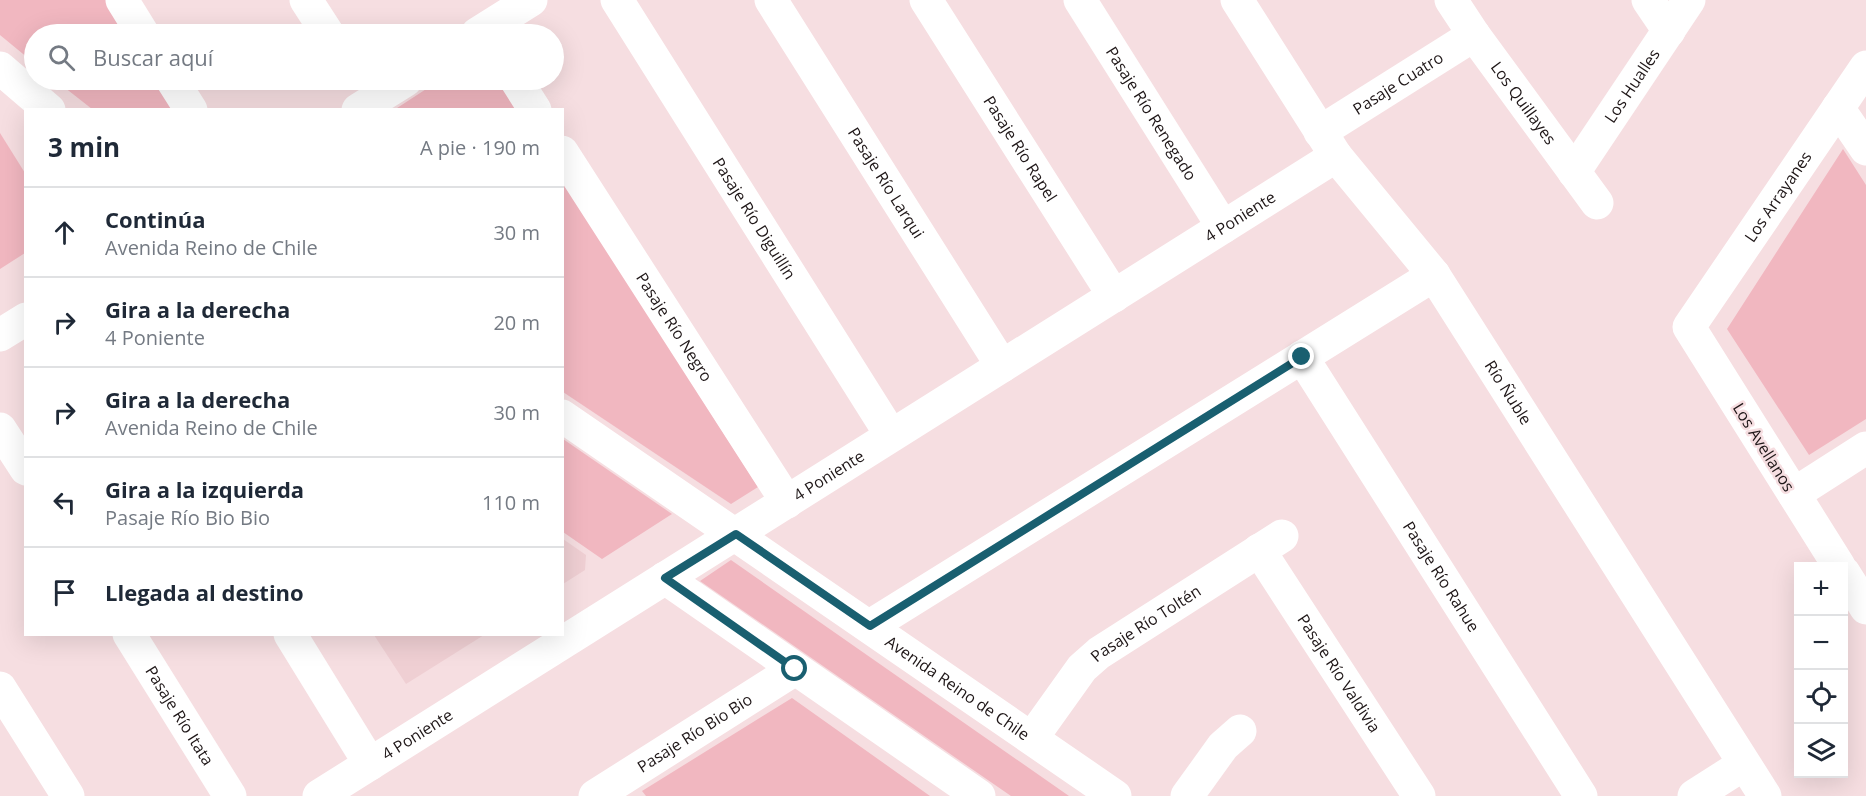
<!DOCTYPE html>
<html lang="es">
<head>
<meta charset="utf-8">
<style>
	body { margin:0; font-family:"Open Sans",sans-serif; background:#f2f2f3; color:#1f2937 }
	.controls { position:absolute; right:18px; bottom:18px; display:grid; overflow:hidden; border-radius:0px; box-shadow:0 6px 24px #0002 }
	.controls button { width:54px; height:54px; display:grid; place-items:center; padding:0; border:0; border-bottom:2px solid #e0e1e3; background:#fff; color:#1f2937; font:30px sans-serif }
	.stop { position:absolute; width:18px; height:18px; margin:-14px; border:4px solid #195f70; border-radius:50%; background:#fff }
	.stop.end { background:#195f70; border-color:#fff; box-shadow:0 2px 6px #0008 }
	.list { margin:0; padding:0; list-style:none }
	h2 { display:flex; justify-content:space-between; align-items:center; height:78px; margin:0; padding:0 24px; font-size:26px }
	h2 small { font-size:20px; font-weight:400; color:#747a83 }
	.list li { display:grid; grid-template-columns:39px 1fr auto; gap:18px; align-items:center; box-sizing:border-box; height:90px; padding:0 24px; border-top:2px solid #e0e1e3 }
	.list b { display:block; font-size:22px; white-space:nowrap }
	.list p { margin:0; font-size:20px; white-space:nowrap; color:#747a83 }
	.list em { font-size:20px; font-style:normal; color:#747a83 }
	.icon { flex:none; width:33px; height:33px; fill:none; stroke:currentColor; stroke-width:2; stroke-linecap:round; stroke-linejoin:round }
	.map { position:relative; flex:none; width:1866px; height:796px; overflow:hidden }
	.search { position:absolute; background:#fff; box-shadow:0 6px 24px #0002; left:24px; top:24px; width:540px; height:66px; display:flex; align-items:center; gap:15px; box-sizing:border-box; padding:0 21px; border-radius:33px; color:#747a83; font-size:22px }
	.panel { position:absolute; background:#fff; box-shadow:0 6px 24px #0002; left:24px; top:108px; width:540px; height:528px; border-radius:0px }
	.map>svg:first-child { display:block }
</style>
</head>
<body>
<div class="map">
<svg width="1866" height="796" viewBox="0 0 1866 796">
	<rect width="100%" height="100%" fill="#f6dee1"/>
	<!-- built -->
	<path fill="#efcfd3" d="M563 539 586 555 585 570 563 584Z
		M374 635H484L406 684Z"/>
	<!-- green -->
	<path fill="#f1b7c0" d="M0 0H108L130 34H34V63L0 35Z
		M55 80H159L179 109H92Z
		M440 80H499L518 109 394 110Z
		M0 133 25 173V253L0 269Z
		M1843 149 1866 185V419L1809 455 1727 329Z
		M562 180 758 487 731 504 563 392Z
		M562 439H563L672 514 602 559 563 532Z
		M731 560 1069 796H1011L700 581Z
		M792 698 930 796H646L642 791Z"/>
	<g fill="none" stroke-linecap="round" stroke-linejoin="round">
		<!-- minor -->
		<g stroke="#fff" stroke-width="33">
			<path d="M122 0 143 34"/>
			<path d="M306 0 328 34"/>
			<path id="s1" d="M617 0 891 435"/>
			<path id="s2" d="M771 0 1002 366"/>
			<path id="s3" d="M926 0 1114 296"/>
			<path id="s4" d="M1080 0 1223 227"/>
			<path id="s5" d="M1237 0 1336 156 1434 275 1765 796"/>
			<path id="s6" d="M1451 0 1474 35 1597 203"/>
			<path d="M1648 0 1669 31"/>
			<path d="M477 34 531 0"/>
			<path d="M0 68 49 110"/>
			<path d="M172 80 191 110"/>
			<path d="M516 80 535 110"/>
			<path d="M1838 108 1866 149"/>
			<path d="M358 110 406 80"/>
			<path id="s7" d="M1320 132 1474 35"/>
			<path id="s8" d="M562 152 787 502"/>
			<path id="s9" d="M1574 172 1689 0"/>
			<path d="M0 335 26 319"/>
			<path id="s10" d="M1302 357 1581 796"/>
			<path id="s11" d="M562 416 1115 796"/>
			<path d="M0 429 26 469"/>
			<path d="M1794 494 1866 448"/>
			<path id="s12" d="M1259 550 1419 796"/>
			<path id="s13" d="M1839 566 1689 327 1866 67"/>
			<path d="M1844 573 1866 608"/>
			<path d="M665 578 979 796"/>
			<path d="M870 626 1434 275"/>
			<path id="s14" d="M129 634 230 796"/>
			<path d="M290 634 370 764"/>
			<path d="M0 688 68 796"/>
			<path id="s15" d="M1032 738 1082 668 1099 653 1282 536"/>
			<path id="s16" d="M319 796 1336 156"/>
			<path id="s17" d="M595 796 795 669"/>
			<path d="M1187 796 1223 746 1240 731"/>
			<path d="M1694 796 1744 764"/>
		</g>
	</g>
	<g fill="none" stroke-linecap="round" stroke-linejoin="round">
		<!-- route -->
		<path stroke="#195f70" stroke-width="8" d="M795 669 665 578 736 534 870 626 1302 357"/>
	</g>
	<g text-anchor="middle" dominant-baseline="central" stroke-width="5" stroke-linejoin="round" paint-order="stroke">
		<!-- street labels -->
		<g font-size="16" fill="#1e1617" stroke="#f6dee1">
			<text stroke="none"><textPath href="#s7" startOffset="92">Pasaje Cuatro</textPath></text>
			<text stroke="none"><textPath href="#s9" startOffset="104">Los Hualles</textPath></text>
			<text stroke="none"><textPath href="#s6" startOffset="126">Los Quillayes</textPath></text>
			<text stroke="none"><textPath href="#s4" startOffset="134">Pasaje Río Renegado</textPath></text>
			<text stroke="none"><textPath href="#s3" startOffset="176">Pasaje Río Rapel</textPath></text>
			<text stroke="none"><textPath href="#s2" startOffset="216">Pasaje Río Larqui</textPath></text>
			<text stroke="none"><textPath href="#s13" startOffset="440">Los Arrayanes</textPath></text>
			<text stroke="none"><textPath href="#s16" startOffset="1088">4 Poniente</textPath></text>
			<text stroke="none"><textPath href="#s1" startOffset="258">Pasaje Río Diguillín</textPath></text>
			<text stroke="none"><textPath href="#s8" startOffset="208">Pasaje Río Negro</textPath></text>
			<text stroke="none"><textPath href="#s5" startOffset="478">Río Ñuble</textPath></text>
			<text transform="translate(1764 447) rotate(58)">Los Avellanos</text>
			<text stroke="none"><textPath href="#s16" startOffset="602">4 Poniente</textPath></text>
			<text stroke="none"><textPath href="#s10" startOffset="260">Pasaje Río Rahue</textPath></text>
			<text stroke="none"><textPath href="#s15" startOffset="164">Pasaje Río Toltén</textPath></text>
			<text stroke="none"><textPath href="#s12" startOffset="147">Pasaje Río Valdivia</textPath></text>
			<text stroke="none"><textPath href="#s11" startOffset="480">Avenida Reino de Chile</textPath></text>
			<text stroke="none"><textPath href="#s14" startOffset="96">Pasaje Río Itata</textPath></text>
			<text stroke="none"><textPath href="#s17" startOffset="118">Pasaje Río Bio Bio</textPath></text>
			<text stroke="none"><textPath href="#s16" startOffset="116">4 Poniente</textPath></text>
		</g>
	</g>
</svg>
<div class="controls">
<button>+</button>
<button>−</button>
<button><svg class="icon" aria-label="locate" viewBox="0 0 24 24"><circle cx="12" cy="12" r="6"/><path d="M12 2v4M12 18v4M2 12h4M18 12h4"/></svg></button>
<button><svg class="icon" aria-label="layers" viewBox="0 0 24 24"><path d="M12 4l9 5-9 5-9-5zM3 14l9 5 9-5"/></svg></button>
</div>
<div class="stop" style="left:795px;top:669px"></div>
<div class="stop end" style="left:1302px;top:357px"></div>
<div class="search"><svg class="icon" aria-label="search" viewBox="0 0 24 24"><circle cx="10" cy="10" r="6"/><path d="M15 15l6 6"/></svg>Buscar aquí</div>
<section class="panel">
<h2>3 min<small>A pie · 190 m</small></h2>
<ul class="list">
<li><svg class="icon" aria-label="ahead" viewBox="0 0 24 24"><path d="M12 20V5M6 11l6-6 6 6"/></svg><div><b>Continúa</b><p>Avenida Reino de Chile</p></div><em>30 m</em></li>
<li><svg class="icon" aria-label="right" viewBox="0 0 24 24"><path d="M7 20v-9h11M14 6l5 5-5 5"/></svg><div><b>Gira a la derecha</b><p>4 Poniente</p></div><em>20 m</em></li>
<li><svg class="icon" aria-label="right" viewBox="0 0 24 24"><path d="M7 20v-9h11M14 6l5 5-5 5"/></svg><div><b>Gira a la derecha</b><p>Avenida Reino de Chile</p></div><em>30 m</em></li>
<li><svg class="icon" aria-label="left" viewBox="0 0 24 24"><path d="M17 20v-9H6M10 6l-5 5 5 5"/></svg><div><b>Gira a la izquierda</b><p>Pasaje Río Bio Bio</p></div><em>110 m</em></li>
<li><svg class="icon" aria-label="arrive" viewBox="0 0 24 24"><path d="M6 21V4h12l-3 4 3 4H6"/></svg><div><b>Llegada al destino</b></div></li>
</ul>
</section>
</div>
</body>
</html>
